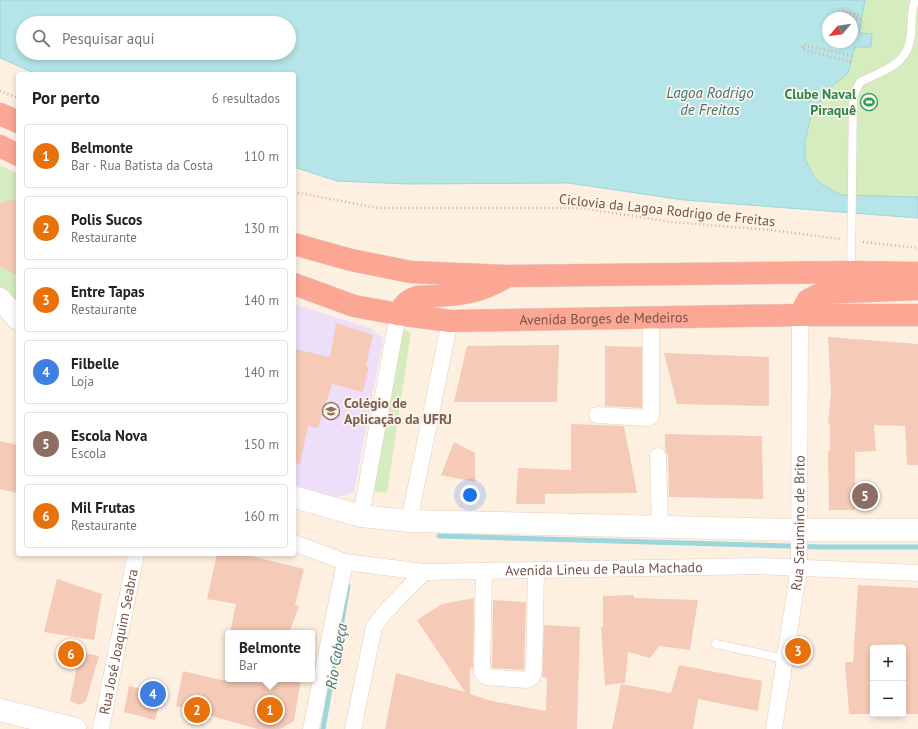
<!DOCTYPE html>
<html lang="pt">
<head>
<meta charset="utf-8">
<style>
	body { margin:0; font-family:"PT Sans",sans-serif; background:#f6f6f6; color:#222 }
	.controls { position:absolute; right:12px; bottom:12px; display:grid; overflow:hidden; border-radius:4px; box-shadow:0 2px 6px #0003 }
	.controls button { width:36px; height:36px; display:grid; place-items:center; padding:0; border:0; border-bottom:1px solid #e0e0e0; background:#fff; color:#222; font:20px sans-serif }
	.compass { position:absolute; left:822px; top:12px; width:36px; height:36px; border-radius:50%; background:#fff; box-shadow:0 2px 6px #0003; rotate:241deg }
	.you { position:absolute; left:470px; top:495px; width:14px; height:14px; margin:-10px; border:3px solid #fff; border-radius:50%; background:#1a73e8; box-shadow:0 0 0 6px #1a73e833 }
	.badge { display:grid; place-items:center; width:26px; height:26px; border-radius:50%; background:#ea580c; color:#fff; font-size:13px; font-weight:700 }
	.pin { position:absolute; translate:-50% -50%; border:2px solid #fff; box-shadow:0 1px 4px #0006 }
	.popup { position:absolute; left:225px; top:630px; width:90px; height:52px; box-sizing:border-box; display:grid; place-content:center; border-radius:4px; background:#fff; filter:drop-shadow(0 1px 3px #0005); font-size:13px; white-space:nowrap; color:#767676 }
	.popup b { font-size:15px; color:#222 }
	.popup::after { content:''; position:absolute; left:50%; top:100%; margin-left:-8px; border:8px solid transparent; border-top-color:#fff }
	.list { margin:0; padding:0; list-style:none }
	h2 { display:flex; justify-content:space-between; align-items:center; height:52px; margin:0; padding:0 16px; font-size:17px }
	h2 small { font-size:13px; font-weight:400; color:#767676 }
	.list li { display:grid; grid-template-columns:26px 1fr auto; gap:12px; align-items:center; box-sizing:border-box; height:64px; margin:0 8px 8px; padding:0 8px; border:1px solid #e0e0e0; border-radius:4px }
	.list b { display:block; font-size:15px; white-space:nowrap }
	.list p { margin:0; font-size:13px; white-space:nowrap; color:#767676 }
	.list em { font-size:13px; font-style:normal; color:#767676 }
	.icon { flex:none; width:22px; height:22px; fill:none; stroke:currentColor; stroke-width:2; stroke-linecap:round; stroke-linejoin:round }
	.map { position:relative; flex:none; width:918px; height:729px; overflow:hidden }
	.search { position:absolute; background:#fff; box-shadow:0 2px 6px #0003; left:16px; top:16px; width:280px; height:44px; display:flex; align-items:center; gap:10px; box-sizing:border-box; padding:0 14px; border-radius:22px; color:#767676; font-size:15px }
	.panel { position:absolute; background:#fff; box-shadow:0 2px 6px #0003; left:16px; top:72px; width:280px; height:484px; border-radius:4px }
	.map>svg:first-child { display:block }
</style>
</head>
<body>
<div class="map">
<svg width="918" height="729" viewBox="0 0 918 729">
	<rect width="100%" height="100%" fill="#fef0e1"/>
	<!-- education -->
	<path fill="#eddefa" d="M294 304 370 328 383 339 354 492 334 498 294 484Z"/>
	<!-- green -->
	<path fill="#d5ecbf" d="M865 0H918V197L841 195 820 183 814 177 805 159V142L811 115 829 89 844 74 853 56Z
		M0 165 18 174V309L0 290Z
		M395 327 411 332 387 493 365 490Z"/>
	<!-- water -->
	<path fill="#b5e5e8" stroke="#9ad6db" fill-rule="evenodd" d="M0 0H865L859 33 872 34 871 47H855L848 73 829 89 811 115 805 142V159L814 177 820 183 841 195 918 197V218L684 200 568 183 408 184 337 181 294 167V74H37L0 58ZM828 18H852V42H828ZM23 23H289V53H23Z"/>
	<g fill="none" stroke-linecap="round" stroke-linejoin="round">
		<!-- stream -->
		<path stroke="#9ad6db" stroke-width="5" d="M439 536 822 547H918
			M323 729 348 586"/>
	</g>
	<!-- building -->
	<path fill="#f5cab7" d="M10 200 18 201V276L0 266V203Z
		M336 323 373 335 366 366H369L363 392 332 384 318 428 308 426 300 464H294V349L330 357Z
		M828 337 918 344V465H907L905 426 874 425 876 451 855 452V510H829L828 451H830V424H828L831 393Z
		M559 345 557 402H454L467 346Z
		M605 346 642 347V408L605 406Z
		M664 353 769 357V406L677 404Z
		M571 424 624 426 637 493 545 494V504H516L518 468 571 470Z
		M665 434 762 436 763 499 669 497 668 456 665 450Z
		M0 441 18 445V493L0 489Z
		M454 442 475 453V482L441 475Z
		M217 554H243L304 569 295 605 299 606 289 633H230L236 604 207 599Z
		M57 579 102 594 94 640 44 632Z
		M858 585 918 588V714H903V644L873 645V714H849L845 662H853Z
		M634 595V598L698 600 690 650 659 646 650 658 628 652 625 683 605 685 601 627H603V596Z
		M474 598 473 669 470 668V694L492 701 546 711 547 678 542 677 544 625 580 627 577 729H385L396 673 465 692 417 620 442 604Z
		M493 600 526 602 524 670 492 668Z
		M80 652 99 656 86 701 80 705 70 701Z
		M679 665 762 681 758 711 698 699 693 729H612L621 684 671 693Z
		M183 671 221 680 301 679 294 721 280 729H258L176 706Z
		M129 686 162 694 155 720 124 712Z"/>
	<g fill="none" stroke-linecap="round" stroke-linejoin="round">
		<!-- lane casing -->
		<g stroke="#e4cdbf" stroke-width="9">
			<path id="lane" d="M851 271 853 97 860 82C884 70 909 65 911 34 912 23 911 11 915 0
				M716 644 785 659"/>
		</g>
		<!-- street casing -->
		<g stroke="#e4cdbf" stroke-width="17">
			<g id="street">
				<path d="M597 415 647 418 651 416V317"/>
				<path d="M658 456 660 527"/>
				<path d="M361 516 398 314"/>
				<path d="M409 521 450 321"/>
				<path id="s1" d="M294 543 345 562 424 572 759 566 918 573"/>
				<path d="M484 571 482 672 486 677 527 680 532 677 534 670 536 570"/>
				<path id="s2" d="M101 729 136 554"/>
				<path d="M311 729 345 562"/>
				<path d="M353 729 374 627 386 611 424 572"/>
				<path id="s3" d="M774 729 799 568 800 315"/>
			</g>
		</g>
		<!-- secondary casing -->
		<g stroke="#eacdbc" stroke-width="23">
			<path id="secondary" d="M0 299 18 319
				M294 497 361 516 409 521 799 530H918
				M0 710 75 729"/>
		</g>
		<!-- highway casing -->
		<g stroke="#dbd2cf" stroke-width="23">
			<g id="highway">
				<path d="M0 114 18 122"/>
				<path d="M0 146 18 155"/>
				<path d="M294 244 351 260 411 272 507 276 851 272 918 273"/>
				<path id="s4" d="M294 284 354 306 398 314 450 321 800 315H918"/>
				<path d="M398 314C404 305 406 301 417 297 453 295 474 296 506 277"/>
				<path d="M800 315 808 300 822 293 918 289"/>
			</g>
		</g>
		<!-- path -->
		<path stroke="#d9ad9a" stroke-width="2.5" stroke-dasharray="1 3" stroke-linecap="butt" d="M861 19 841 14 842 11 862 16
			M851 62 802 49 803 45 853 56
			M0 91 18 98
			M294 192 378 208H581L671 222 771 230 840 239
			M863 242 918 248"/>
		<!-- lane -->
		<use href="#lane" stroke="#fff" stroke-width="8"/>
		<!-- street -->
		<use href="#street" stroke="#fff" stroke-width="16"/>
		<!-- secondary -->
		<use href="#secondary" stroke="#fff" stroke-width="22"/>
		<!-- highway -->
		<use href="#highway" stroke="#fca694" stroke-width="22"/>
	</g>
	<!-- icons -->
	<defs>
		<g id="stadium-ring" transform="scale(0.9)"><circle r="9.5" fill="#fff4e9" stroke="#2e9e5b" stroke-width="1.5"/><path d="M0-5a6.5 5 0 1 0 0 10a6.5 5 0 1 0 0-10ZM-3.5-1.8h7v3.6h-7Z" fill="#2e9e5b"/></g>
		<g id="school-ring" transform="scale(0.9)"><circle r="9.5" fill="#fff4e9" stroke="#8d6e63" stroke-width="1.5"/><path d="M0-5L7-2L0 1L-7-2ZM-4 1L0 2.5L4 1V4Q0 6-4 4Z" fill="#8d6e63"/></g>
	</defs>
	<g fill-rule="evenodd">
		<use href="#stadium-ring" x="869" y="102"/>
		<use href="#school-ring" x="331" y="411"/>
	</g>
	<g text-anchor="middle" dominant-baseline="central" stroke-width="3.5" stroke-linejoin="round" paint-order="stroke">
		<!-- leisure labels -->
		<g font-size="14" font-weight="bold" fill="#27864d" stroke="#fff4e9" text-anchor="end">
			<text x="856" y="94">Clube Naval<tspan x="856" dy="16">Piraquê</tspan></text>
		</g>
		<!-- street labels -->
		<g font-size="14" fill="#765346" stroke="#fff4e9">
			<text transform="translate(667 210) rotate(6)">Ciclovia da Lagoa Rodrigo de Freitas</text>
			<text stroke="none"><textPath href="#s4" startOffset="315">Avenida Borges de Medeiros</textPath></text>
			<text stroke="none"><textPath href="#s3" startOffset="208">Rua Saturnino de Brito</textPath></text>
			<text stroke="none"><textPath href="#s1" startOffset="314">Avenida Lineu de Paula Machado</textPath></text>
			<text stroke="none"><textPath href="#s2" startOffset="89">Rua José Joaquim Seabra</textPath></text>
		</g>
		<!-- education labels -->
		<g font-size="14" font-weight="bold" fill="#785e54" stroke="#fff4e9" text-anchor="start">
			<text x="344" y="403">Colégio de<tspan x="344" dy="16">Aplicação da UFRJ</tspan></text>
		</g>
		<!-- water labels -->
		<g font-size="15" font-style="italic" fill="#3a787d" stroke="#fff4e9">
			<text x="710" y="92">Lagoa Rodrigo<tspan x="710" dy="17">de Freitas</tspan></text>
			<text transform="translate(336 656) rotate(-80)">Rio Cabeça</text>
		</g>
	</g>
</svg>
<div class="controls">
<button>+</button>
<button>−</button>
</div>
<svg class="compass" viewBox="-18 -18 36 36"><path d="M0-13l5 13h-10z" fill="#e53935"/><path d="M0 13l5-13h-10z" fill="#767676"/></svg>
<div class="you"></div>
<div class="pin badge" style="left:270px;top:710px;background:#e8710a">1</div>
<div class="popup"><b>Belmonte</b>Bar</div>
<div class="pin badge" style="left:197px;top:710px;background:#e8710a">2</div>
<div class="pin badge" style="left:798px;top:651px;background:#e8710a">3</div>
<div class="pin badge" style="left:153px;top:694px;background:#3f7fe0">4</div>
<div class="pin badge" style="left:865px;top:496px;background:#8d6e63">5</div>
<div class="pin badge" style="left:71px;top:654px;background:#e8710a">6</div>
<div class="search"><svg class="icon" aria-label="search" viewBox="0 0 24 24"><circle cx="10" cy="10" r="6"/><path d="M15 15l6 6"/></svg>Pesquisar aqui</div>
<section class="panel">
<h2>Por perto<small>6 resultados</small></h2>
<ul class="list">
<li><span class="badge" style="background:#e8710a">1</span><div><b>Belmonte</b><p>Bar · Rua Batista da Costa</p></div><em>110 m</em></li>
<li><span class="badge" style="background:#e8710a">2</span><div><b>Polis Sucos</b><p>Restaurante</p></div><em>130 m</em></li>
<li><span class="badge" style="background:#e8710a">3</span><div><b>Entre Tapas</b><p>Restaurante</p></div><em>140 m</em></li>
<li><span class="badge" style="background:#3f7fe0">4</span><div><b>Filbelle</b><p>Loja</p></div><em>140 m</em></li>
<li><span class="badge" style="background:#8d6e63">5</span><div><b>Escola Nova</b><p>Escola</p></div><em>150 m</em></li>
<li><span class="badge" style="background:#e8710a">6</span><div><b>Mil Frutas</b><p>Restaurante</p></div><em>160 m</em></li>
</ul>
</section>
</div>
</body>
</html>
